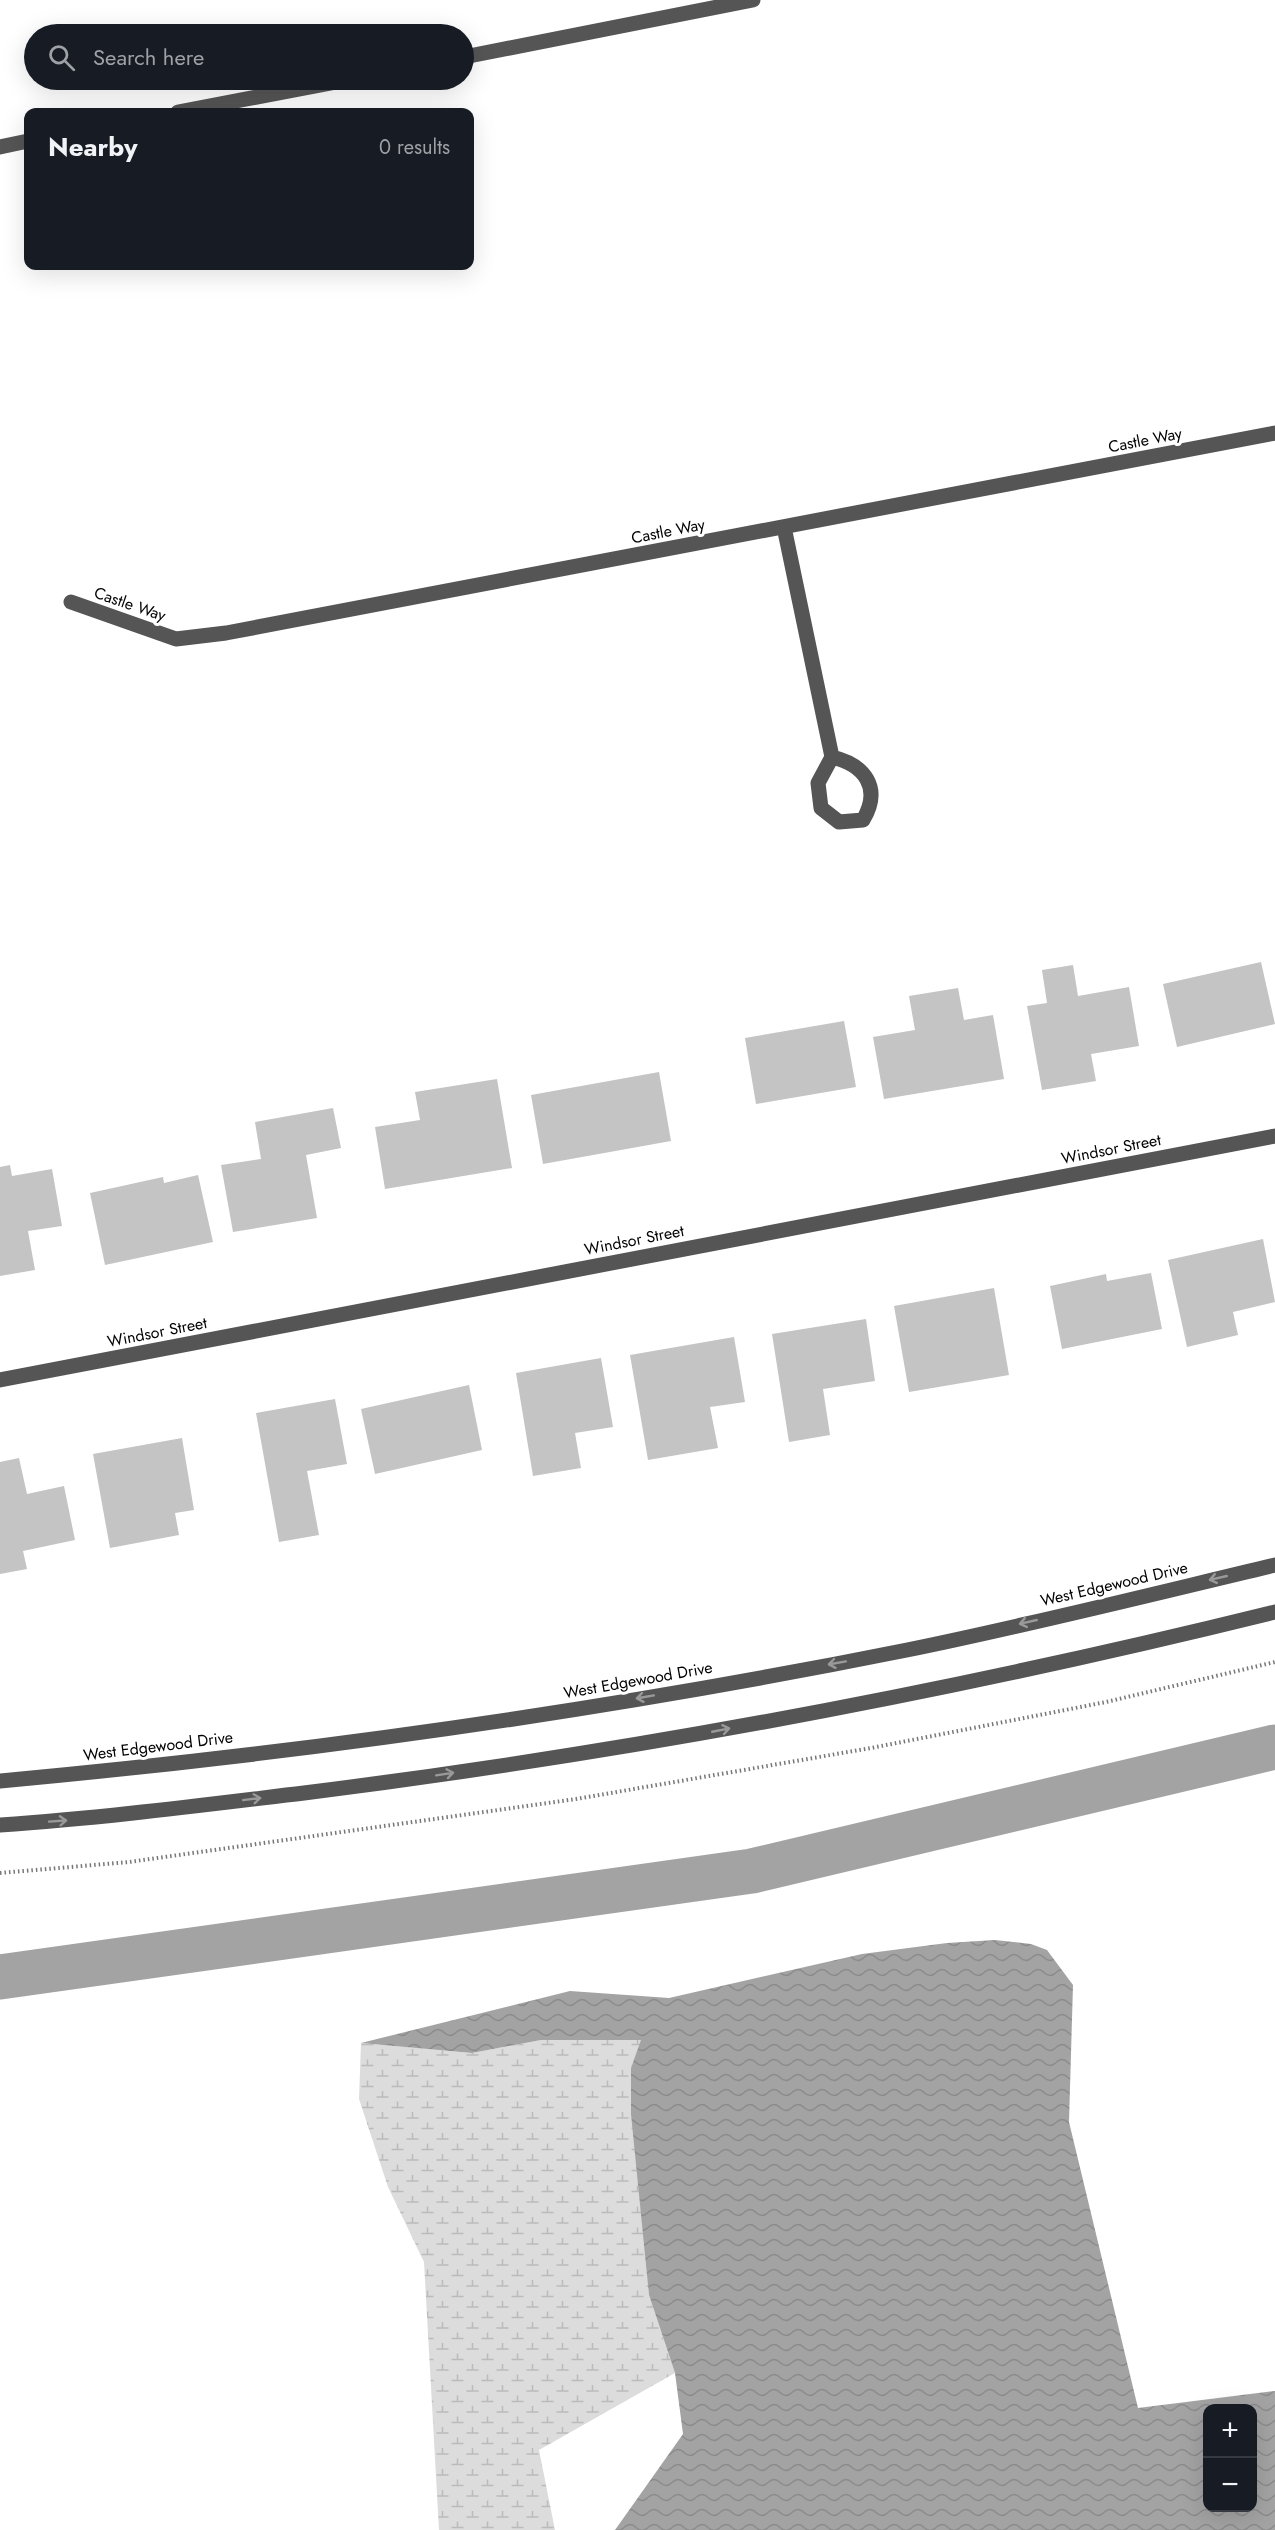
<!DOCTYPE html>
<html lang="en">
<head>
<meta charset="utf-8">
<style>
	body { margin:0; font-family:Jost,sans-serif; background:#20242c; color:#f1f3f6 }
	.controls { position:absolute; right:18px; bottom:18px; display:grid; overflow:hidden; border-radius:12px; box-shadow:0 6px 24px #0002 }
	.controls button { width:54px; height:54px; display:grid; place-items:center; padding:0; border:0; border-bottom:2px solid #363941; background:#171b24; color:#f1f3f6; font:30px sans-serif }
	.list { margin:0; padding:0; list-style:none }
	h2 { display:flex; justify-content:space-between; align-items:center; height:78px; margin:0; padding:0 24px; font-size:26px }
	h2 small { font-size:20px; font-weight:400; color:#9ea1a6 }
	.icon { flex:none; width:33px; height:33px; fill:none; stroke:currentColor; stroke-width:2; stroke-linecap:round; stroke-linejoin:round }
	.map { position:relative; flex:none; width:1275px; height:2530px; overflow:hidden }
	.search { position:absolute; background:#171b24; box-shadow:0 6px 24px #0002; left:24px; top:24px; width:450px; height:66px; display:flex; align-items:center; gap:15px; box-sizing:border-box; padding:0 21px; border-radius:33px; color:#9ea1a6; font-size:22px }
	.panel { position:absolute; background:#171b24; box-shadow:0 6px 24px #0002; left:24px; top:108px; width:450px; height:162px; border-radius:12px }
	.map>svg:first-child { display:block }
</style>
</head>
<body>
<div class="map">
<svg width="1275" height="2530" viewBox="0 0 1275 2530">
	<defs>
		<pattern id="wetland-marsh" width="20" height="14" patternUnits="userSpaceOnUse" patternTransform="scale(1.5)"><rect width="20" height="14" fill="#dcdcdc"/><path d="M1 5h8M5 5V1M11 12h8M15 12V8" fill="none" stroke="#bbb"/></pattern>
		<pattern id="water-waves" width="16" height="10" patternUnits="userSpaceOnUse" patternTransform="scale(1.5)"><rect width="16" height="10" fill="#a3a3a3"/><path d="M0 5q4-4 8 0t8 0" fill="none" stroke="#8b8b8b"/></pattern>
	</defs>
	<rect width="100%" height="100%" fill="#fff"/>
	<!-- wetland -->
	<path fill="url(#wetland-marsh)" d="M541 2040H642L631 2068 649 2295 675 2373 539 2450 555 2530H439L424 2262 388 2187 359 2099 361 2043 472 2053Z"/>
	<!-- water -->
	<path fill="url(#water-waves)" fill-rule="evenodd" d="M995 1940 1031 1944 1047 1950 1073 1985 1069 2122 1138 2408 1275 2391V2530H615L683 2434 675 2373 649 2295 631 2114V2068L641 2040H541L472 2053 361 2043 570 1991 669 1998 862 1954 947 1943ZM1208 2408H1252V2508H1208Z"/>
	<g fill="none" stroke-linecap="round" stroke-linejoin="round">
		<!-- canal -->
		<path stroke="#a3a3a3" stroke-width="45" d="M0 1977 752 1871 1275 1747"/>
	</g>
	<!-- building -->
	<path fill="#c4c4c4" d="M1261 962 1275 1024 1177 1047 1163 984Z
		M1073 965 1078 996 1129 987 1139 1046 1091 1054 1096 1081 1042 1090 1027 1006 1047 1003 1042 970Z
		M958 988 964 1020 993 1015 1004 1079 884 1099 873 1037 915 1030 909 996Z
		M844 1021 856 1087 756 1104 745 1038Z
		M659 1072 671 1141 543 1164 531 1095Z
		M497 1079 512 1168 385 1189 375 1127 420 1120 415 1092Z
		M333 1108 341 1148 306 1155 317 1218 233 1232 221 1165 261 1159 255 1122Z
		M10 1165 12 1176 52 1169 62 1226 28 1231 35 1270 0 1276V1167Z
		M198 1175 213 1242 105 1265 90 1193 163 1177 164 1183Z
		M1263 1239 1275 1302 1233 1312 1238 1335 1187 1347 1168 1260Z
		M1151 1273 1162 1329 1062 1349 1050 1286 1106 1274 1107 1281Z
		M994 1288 1009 1375 909 1392 894 1306Z
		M866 1319 875 1381 823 1389 830 1435 789 1442 772 1334Z
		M734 1337 745 1402 710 1407 718 1448 648 1460 630 1355Z
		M601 1358 613 1427 575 1433 581 1468 533 1476 516 1373Z
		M469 1385 482 1450 375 1474 361 1409Z
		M335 1399 347 1464 307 1471 319 1535 279 1542 256 1413Z
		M182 1438 194 1510 175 1513 179 1535 110 1548 93 1454Z
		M19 1458 27 1494 64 1486 75 1540 23 1551 27 1569 0 1574V1462Z"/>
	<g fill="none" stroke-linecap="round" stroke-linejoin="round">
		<!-- path -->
		<path stroke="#777" stroke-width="4" stroke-dasharray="1.5 3" stroke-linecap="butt" d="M0 1873 129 1862 576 1799 871 1748 1106 1702 1275 1662"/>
		<!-- minor -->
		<path stroke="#555" stroke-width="15" d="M464 57 753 0
			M178 112 347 80
			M0 147 28 141
			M784 527 832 757 818 783 821 808 839 822 863 820C882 788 865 765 832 757
			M71 602 176 639 226 633 1275 433
			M0 1380 1275 1136
			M0 1781C304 1753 608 1710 907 1650 1030 1625 1153 1594 1275 1565
			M0 1825C102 1818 203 1805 304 1793 631 1752 955 1691 1275 1612"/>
	</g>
	<!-- one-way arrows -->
	<defs><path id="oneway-shaft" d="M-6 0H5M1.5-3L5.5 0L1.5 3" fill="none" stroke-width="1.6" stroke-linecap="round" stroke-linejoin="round" transform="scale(1.5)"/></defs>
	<g stroke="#999">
		<use href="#oneway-shaft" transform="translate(1218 1578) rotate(167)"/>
		<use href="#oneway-shaft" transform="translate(1028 1622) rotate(167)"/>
		<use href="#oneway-shaft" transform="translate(837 1663) rotate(170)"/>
		<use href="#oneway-shaft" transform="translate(645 1697) rotate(170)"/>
		<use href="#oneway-shaft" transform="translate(721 1730) rotate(-11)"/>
		<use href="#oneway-shaft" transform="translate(445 1774) rotate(-9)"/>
		<use href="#oneway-shaft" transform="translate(252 1799) rotate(-7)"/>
		<use href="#oneway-shaft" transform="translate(58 1821) rotate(-4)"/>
	</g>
	<g text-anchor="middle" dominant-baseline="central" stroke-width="6" stroke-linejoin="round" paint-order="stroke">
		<!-- street labels -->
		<g font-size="16" fill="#000" stroke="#fff">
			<text transform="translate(1145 440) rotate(-11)">Castle Way</text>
			<text transform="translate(668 531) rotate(-11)">Castle Way</text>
			<text transform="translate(130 604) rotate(19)">Castle Way</text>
			<text transform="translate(1111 1149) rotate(-11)">Windsor Street</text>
			<text transform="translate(634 1240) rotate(-11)">Windsor Street</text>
			<text transform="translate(157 1332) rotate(-11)">Windsor Street</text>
			<text transform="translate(1114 1584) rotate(-13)">West Edgewood Drive</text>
			<text transform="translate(638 1680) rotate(-10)">West Edgewood Drive</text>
			<text transform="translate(158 1746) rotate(-7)">West Edgewood Drive</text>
		</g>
	</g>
</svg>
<div class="controls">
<button>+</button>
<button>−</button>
</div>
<div class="search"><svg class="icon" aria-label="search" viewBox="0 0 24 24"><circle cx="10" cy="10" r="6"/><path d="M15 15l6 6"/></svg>Search here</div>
<section class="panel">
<h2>Nearby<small>0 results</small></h2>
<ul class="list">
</ul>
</section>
</div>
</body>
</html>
